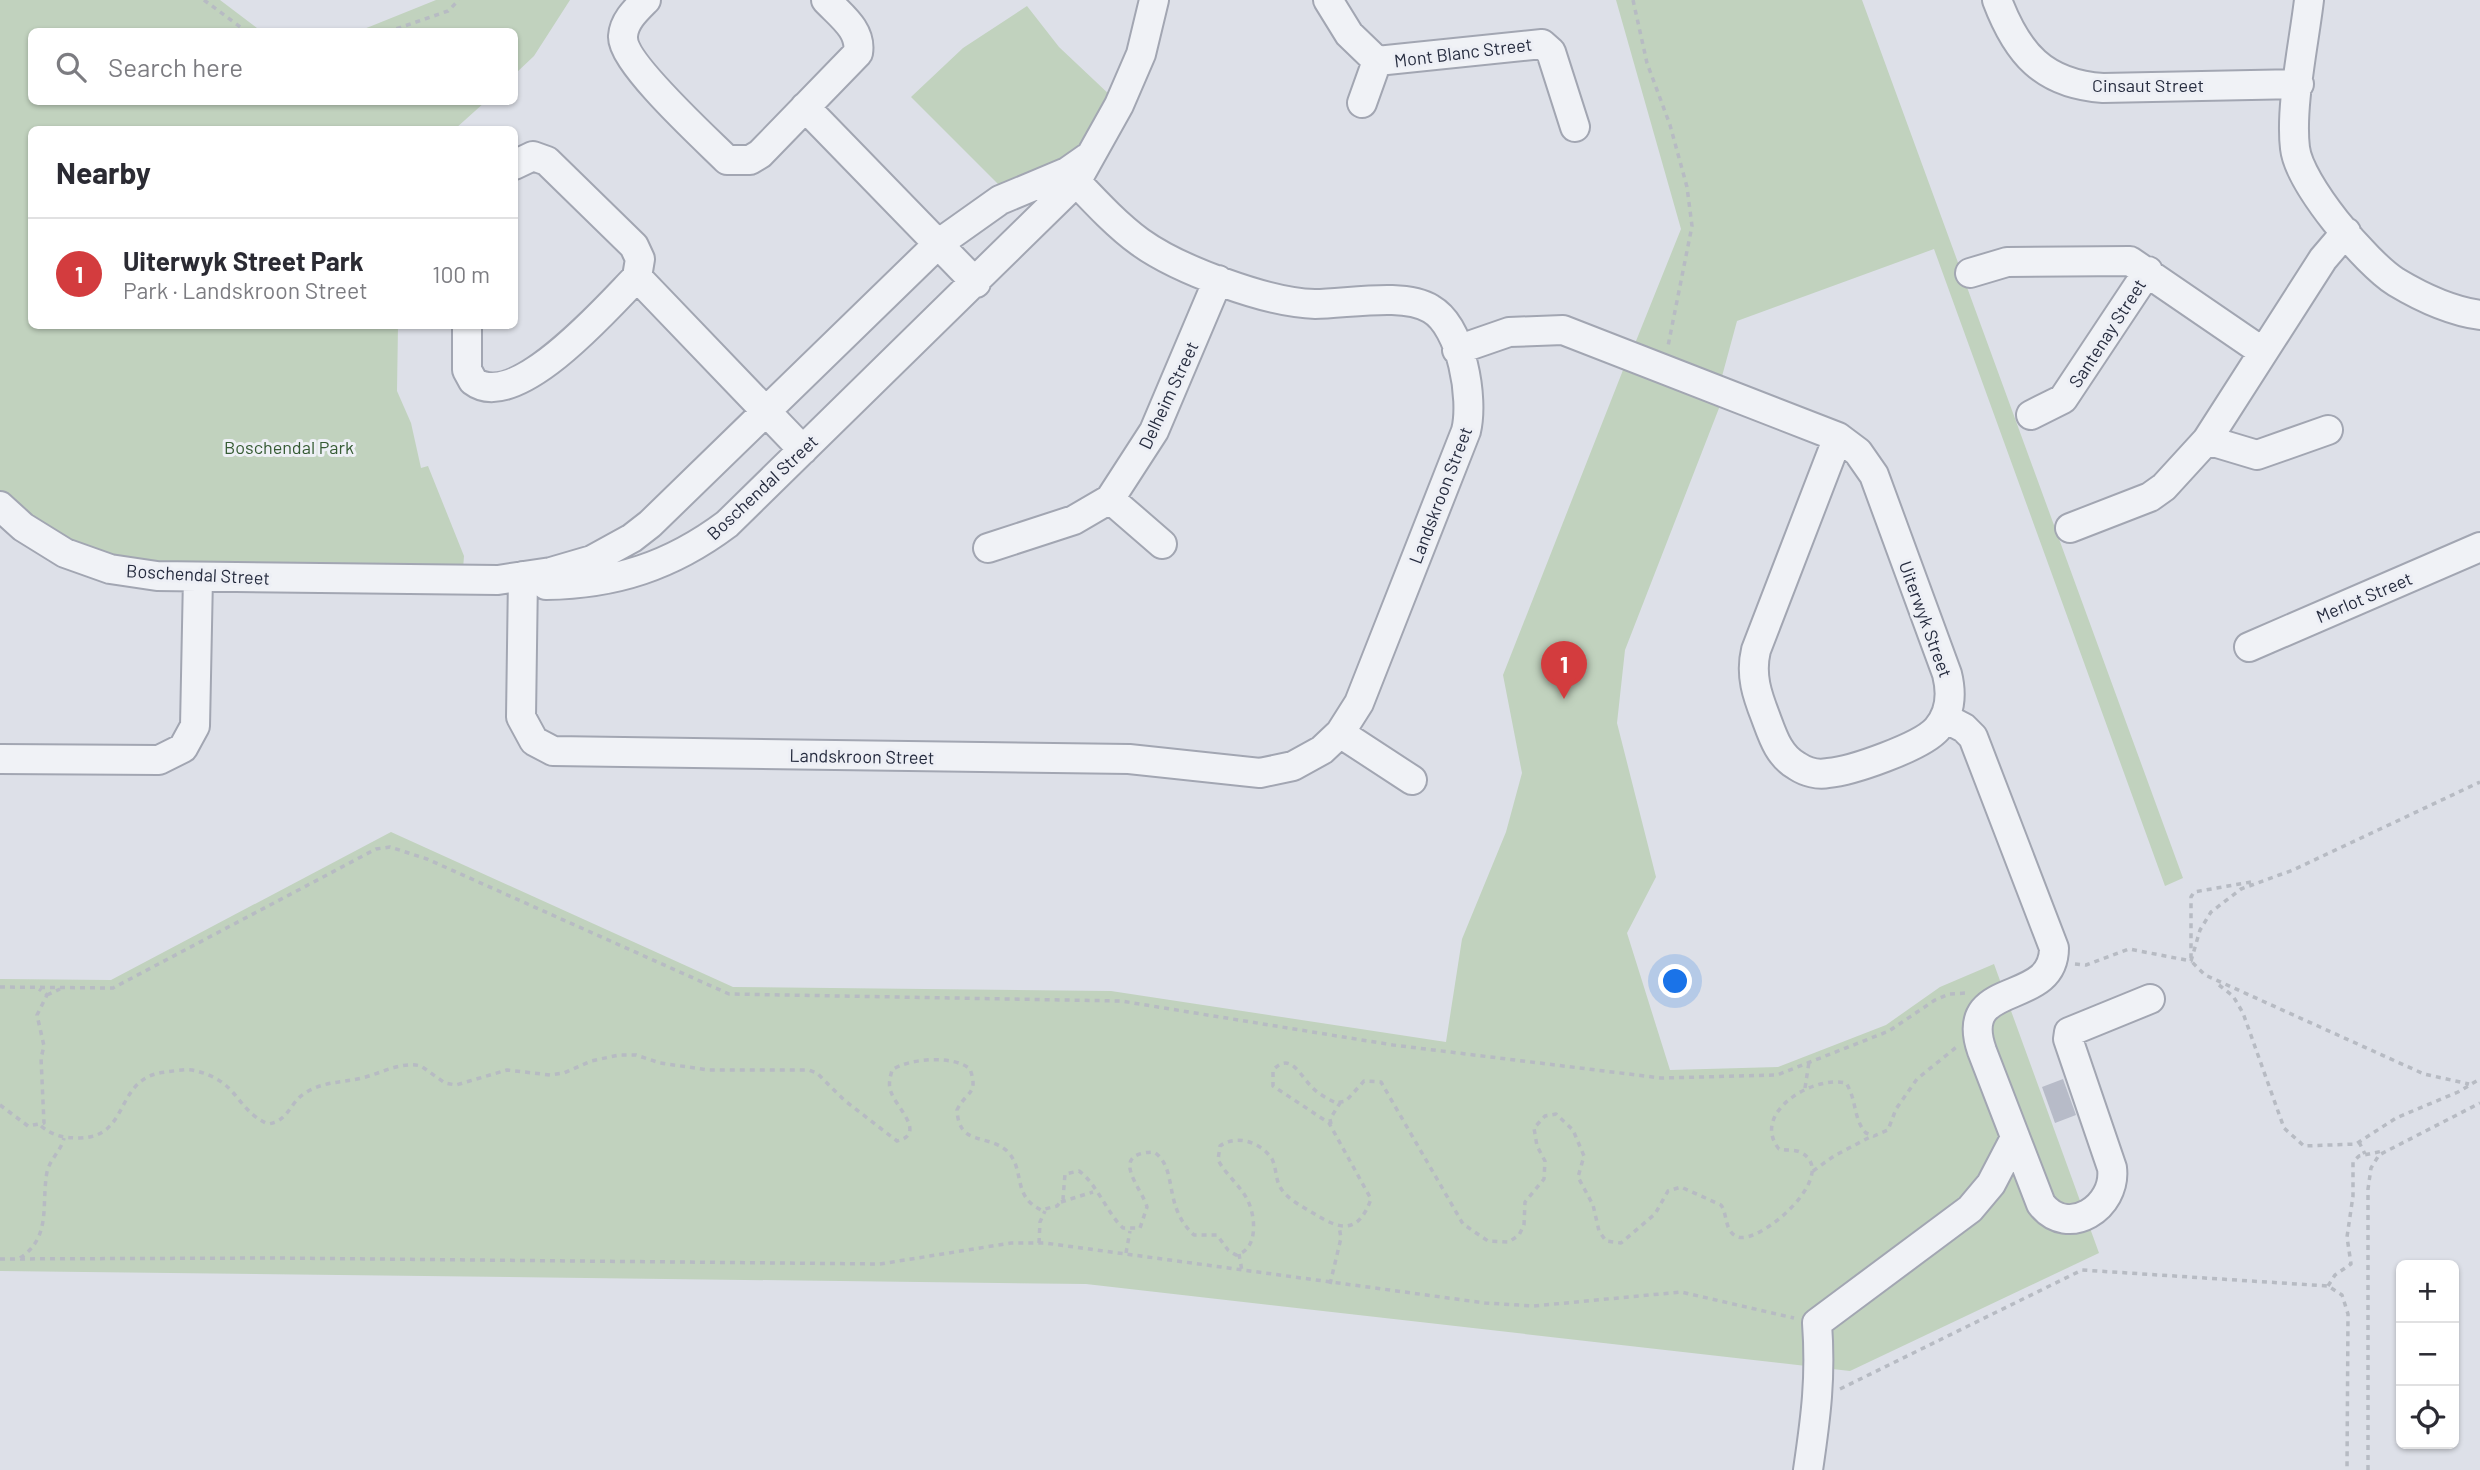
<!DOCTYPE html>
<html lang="en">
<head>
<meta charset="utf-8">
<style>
	body { margin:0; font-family:Barlow,sans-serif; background:#f7f7f7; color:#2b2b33 }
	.controls { position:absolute; right:21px; bottom:21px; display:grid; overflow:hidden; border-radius:10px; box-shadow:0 2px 5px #0004 }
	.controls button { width:63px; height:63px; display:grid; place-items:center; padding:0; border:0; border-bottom:2px solid #e1e1e2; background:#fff; color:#2b2b33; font:35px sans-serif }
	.you { position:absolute; left:1676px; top:982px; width:24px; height:24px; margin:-18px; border:5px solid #fff; border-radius:50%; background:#1a73e8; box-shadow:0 0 0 10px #1a73e833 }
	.badge { display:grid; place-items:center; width:46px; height:46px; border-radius:50%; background:#d33c3e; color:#fff; font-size:23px; font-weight:700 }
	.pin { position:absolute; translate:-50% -58px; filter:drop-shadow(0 2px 4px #0008) }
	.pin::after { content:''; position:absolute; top:37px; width:24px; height:21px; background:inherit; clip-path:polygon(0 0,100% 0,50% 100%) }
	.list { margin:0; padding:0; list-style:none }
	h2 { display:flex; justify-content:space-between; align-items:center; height:91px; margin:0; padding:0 28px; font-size:30px }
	h2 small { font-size:23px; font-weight:400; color:#7c7c81 }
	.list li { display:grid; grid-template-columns:46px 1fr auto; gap:21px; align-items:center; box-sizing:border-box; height:112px; padding:0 28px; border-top:2px solid #e1e1e2 }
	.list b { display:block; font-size:26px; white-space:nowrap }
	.list p { margin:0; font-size:23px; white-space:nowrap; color:#7c7c81 }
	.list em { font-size:23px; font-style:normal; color:#7c7c81 }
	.icon { flex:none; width:38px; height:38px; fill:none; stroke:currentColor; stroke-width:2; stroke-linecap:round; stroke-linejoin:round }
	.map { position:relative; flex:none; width:2480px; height:1470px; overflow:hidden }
	.search { position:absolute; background:#fff; box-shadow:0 2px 5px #0004; left:28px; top:28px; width:490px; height:77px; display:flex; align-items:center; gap:18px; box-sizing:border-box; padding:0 24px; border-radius:10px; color:#7c7c81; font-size:26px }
	.panel { position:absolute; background:#fff; box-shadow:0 2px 5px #0004; left:28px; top:126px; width:490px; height:203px; border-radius:10px }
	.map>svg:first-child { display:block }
</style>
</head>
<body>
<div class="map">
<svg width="2480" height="1470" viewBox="0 0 2480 1470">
	<rect width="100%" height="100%" fill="#dde0e8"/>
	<!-- green -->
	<path fill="#c1d2be" d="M0 0H220L261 31 32 32V102H485L455 129 32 130V326H398L397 391 411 423 421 468 428 466 464 556 463 569 129 564 61 540 0 493Z
		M436 0H570L534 56 515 74 514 32 359 31Z
		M1616 0H1862L2183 878 2165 886 1934 249 1737 321 1721 380 1634 346 1681 229Z
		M1027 6 1059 47 1112 97 1081 146 1071 156 1006 192 911 97 963 48Z
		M1625 365 1721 403 1625 650 1617 723 1656 877 1627 933 1670 1070 1778 1067 1886 1025 1940 987 1994 964 2099 1253 1850 1371 1086 1284 0 1271V979L111 980 391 832 733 987 1111 991 1446 1042 1462 939 1506 832 1522 773 1503 675Z"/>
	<!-- building -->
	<path fill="#b7bbc8" d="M2063 1079 2076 1115 2055 1123 2042 1087Z"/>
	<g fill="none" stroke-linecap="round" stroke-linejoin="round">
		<!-- minor casing -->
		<g stroke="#a2a6b2" stroke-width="32">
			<path id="minor" d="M646 0C636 10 624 21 623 36 621 62 706 139 727 160H750L760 154 858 53C862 30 840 15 826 0
				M1328 0 1349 34 1377 61 1542 44 1551 52 1575 127
				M1997 0C2017 53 2043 84 2103 88L2299 84
				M2309 0C2304 43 2290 107 2295 148 2299 184 2366 263 2396 282 2421 297 2451 311 2480 315
				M1362 103 1377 61
				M805 107 976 283
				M1970 273 2007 262 2130 261 2263 352
				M637 277 803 450
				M467 326V370L473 381C516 414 610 304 637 277L640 259 634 246 547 161 533 156 514 165
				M1457 350 1509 332 1563 330 1838 437 1858 452 1874 475 1947 674C1952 694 1951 713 1937 729 1921 747 1852 771 1828 773 1818 775 1806 772 1797 766 1779 756 1773 737 1766 718 1757 695 1750 675 1756 650L1838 437
				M2031 415 2063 399 2148 271
				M2207 440 2257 455 2328 430
				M1110 499 1162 544
				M0 506 23 527 65 553 110 569 157 576 498 580 551 572 592 560 632 538 650 524 938 244 1000 200 1067 172 1087 158
				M2070 528 2150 497 2164 487 2207 440 2323 259 2346 232
				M988 548 1074 520 1110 499 1154 431 1218 280
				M523 576 521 717 534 741 553 751 1129 759 1260 773 1293 766 1322 750 1340 733 1359 703 1466 431C1474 399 1462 327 1431 309 1404 292 1347 304 1315 304 1268 303 1179 270 1140 242 1114 223 1090 196 1067 172
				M546 585C615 584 671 566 727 524L1076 182 1119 105 1141 54 1154 0
				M2249 647 2480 547
				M1945 718 1964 728 1973 737 2054 948C2054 1009 1956 977 1982 1051L2041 1204C2068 1239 2117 1207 2112 1168L2068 1039 2069 1032 2150 999
				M1340 733 1412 780
				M0 759 159 760 183 748 195 726 198 577
				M1808 1470C1816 1416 1821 1377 1817 1323L1970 1209 1991 1184 2015 1138"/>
		</g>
		<!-- path -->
		<path stroke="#b7bbc3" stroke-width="3.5" stroke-dasharray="5 5" stroke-linecap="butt" d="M204 0 247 32
			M1633 0 1647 63 1670 125 1687 187 1692 226 1668 346
			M387 32 448 11 459 0
			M2251 882 2194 892 2191 897V961L2205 975 2424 1074 2469 1084
			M2075 964 2086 965 2129 949 2191 961 2200 930 2211 912 2241 889 2293 870 2480 782
			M2219 985 2233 996 2243 1013 2284 1128 2304 1146 2356 1144 2396 1118 2458 1092 2480 1079
			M0 987 113 988 376 849 390 847 427 859 729 994 1121 1001 1393 1045 1661 1078 1777 1075 1889 1031 1935 1000 1949 994 1967 993
			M47 995 60 989
			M1805 1088 1809 1062
			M0 1105 28 1126 44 1123 41 1058 44 1046 37 1015 47 995 39 989
			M1331 1124 1330 1119 1340 1103
			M41 1126C53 1136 64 1138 80 1138 132 1137 113 1077 166 1072 174 1071 184 1069 192 1070 240 1080 234 1109 268 1124 289 1121 289 1103 305 1093 324 1081 341 1083 362 1078 382 1073 401 1061 421 1066L445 1083 456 1085 507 1070 550 1075 564 1073 591 1061 619 1055H636L660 1063 709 1070H809L817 1073 844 1100 897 1141C927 1134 896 1107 891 1092 888 1085 890 1078 892 1070 909 1058 954 1055 970 1069 979 1095 966 1091 957 1110 959 1147 987 1133 1007 1151 1026 1170 1011 1195 1041 1210L1057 1206 1063 1199 1065 1174 1079 1171C1097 1184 1107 1213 1123 1228H1140L1147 1207C1142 1188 1107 1153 1154 1152 1179 1169 1162 1206 1194 1235H1217L1228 1250 1236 1255C1258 1250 1256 1218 1248 1201 1241 1186 1226 1175 1218 1160L1220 1146C1236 1134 1261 1142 1272 1159 1277 1169 1275 1181 1282 1190 1289 1200 1303 1207 1313 1213 1340 1230 1358 1235 1371 1199L1329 1123 1273 1086V1070C1291 1051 1300 1076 1312 1087 1318 1094 1328 1099 1336 1103L1346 1101 1364 1081 1381 1082 1463 1224 1488 1241 1509 1242 1519 1235 1524 1225 1525 1202 1544 1179 1545 1161 1537 1146 1534 1128 1545 1116 1556 1114 1573 1130 1584 1156 1578 1177 1593 1205 1599 1231 1606 1241 1621 1243 1655 1214 1668 1191 1681 1187 1721 1205C1728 1215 1724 1232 1738 1237 1760 1245 1843 1173 1800 1152 1794 1149 1786 1151 1779 1149 1750 1113 1813 1075 1846 1083 1857 1100 1853 1119 1866 1133L1874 1136 1888 1130 1896 1109 1917 1079 1959 1045
			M2359 1142 2365 1154
			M1813 1171 1834 1156 1872 1136
			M1061 1202 1093 1192
			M1039 1243 1040 1222 1045 1211
			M1126 1253 1130 1231
			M1239 1254 1242 1271
			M20 1258C52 1237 41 1204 47 1172 50 1159 61 1151 64 1138
			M0 1259 274 1258 880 1264 1011 1243H1045L1485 1303 1534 1306 1681 1292 1794 1318
			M1330 1284 1341 1238 1339 1226
			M2328 1286 2335 1275 2351 1264 2347 1237 2353 1196V1162L2359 1156 2383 1151
			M1840 1389 2082 1270 2328 1286 2342 1295 2348 1314 2347 1470
			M2368 1470V1189L2371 1168 2379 1155 2480 1103"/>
		<!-- minor -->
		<use href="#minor" stroke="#f0f2f6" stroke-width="28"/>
	</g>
	<g text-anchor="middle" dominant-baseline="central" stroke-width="6" stroke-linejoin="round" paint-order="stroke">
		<!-- street labels -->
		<g font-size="18" fill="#262c3f" stroke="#edeff5">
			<text transform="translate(1463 52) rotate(-7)">Mont Blanc Street</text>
			<text x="2148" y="85">Cinsaut Street</text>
			<text transform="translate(2107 333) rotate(-57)">Santenay Street</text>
			<text transform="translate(1168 395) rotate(-65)">Delheim Street</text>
			<text transform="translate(762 487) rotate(-43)">Boschendal Street</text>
			<text transform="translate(1440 495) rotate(-69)">Landskroon Street</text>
			<text transform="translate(198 574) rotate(3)">Boschendal Street</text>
			<text transform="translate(2364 597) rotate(-23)">Merlot Street</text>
			<text transform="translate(1926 619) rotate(70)">Uiterwyk Street</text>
			<text transform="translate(862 756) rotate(1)">Landskroon Street</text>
		</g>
		<!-- park labels -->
		<g font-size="18" fill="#355b33" stroke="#edeff5">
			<text x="289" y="447">Boschendal Park</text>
		</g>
	</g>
</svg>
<div class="controls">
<button>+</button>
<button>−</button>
<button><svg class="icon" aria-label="locate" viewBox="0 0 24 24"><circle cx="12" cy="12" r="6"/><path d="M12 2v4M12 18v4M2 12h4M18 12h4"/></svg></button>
</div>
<div class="you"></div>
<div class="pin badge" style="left:1564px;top:699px">1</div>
<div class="search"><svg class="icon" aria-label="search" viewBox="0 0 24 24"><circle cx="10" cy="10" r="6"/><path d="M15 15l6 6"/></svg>Search here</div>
<section class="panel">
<h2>Nearby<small></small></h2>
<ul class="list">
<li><span class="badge">1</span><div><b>Uiterwyk Street Park</b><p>Park · Landskroon Street</p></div><em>100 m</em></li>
</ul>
</section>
</div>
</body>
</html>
